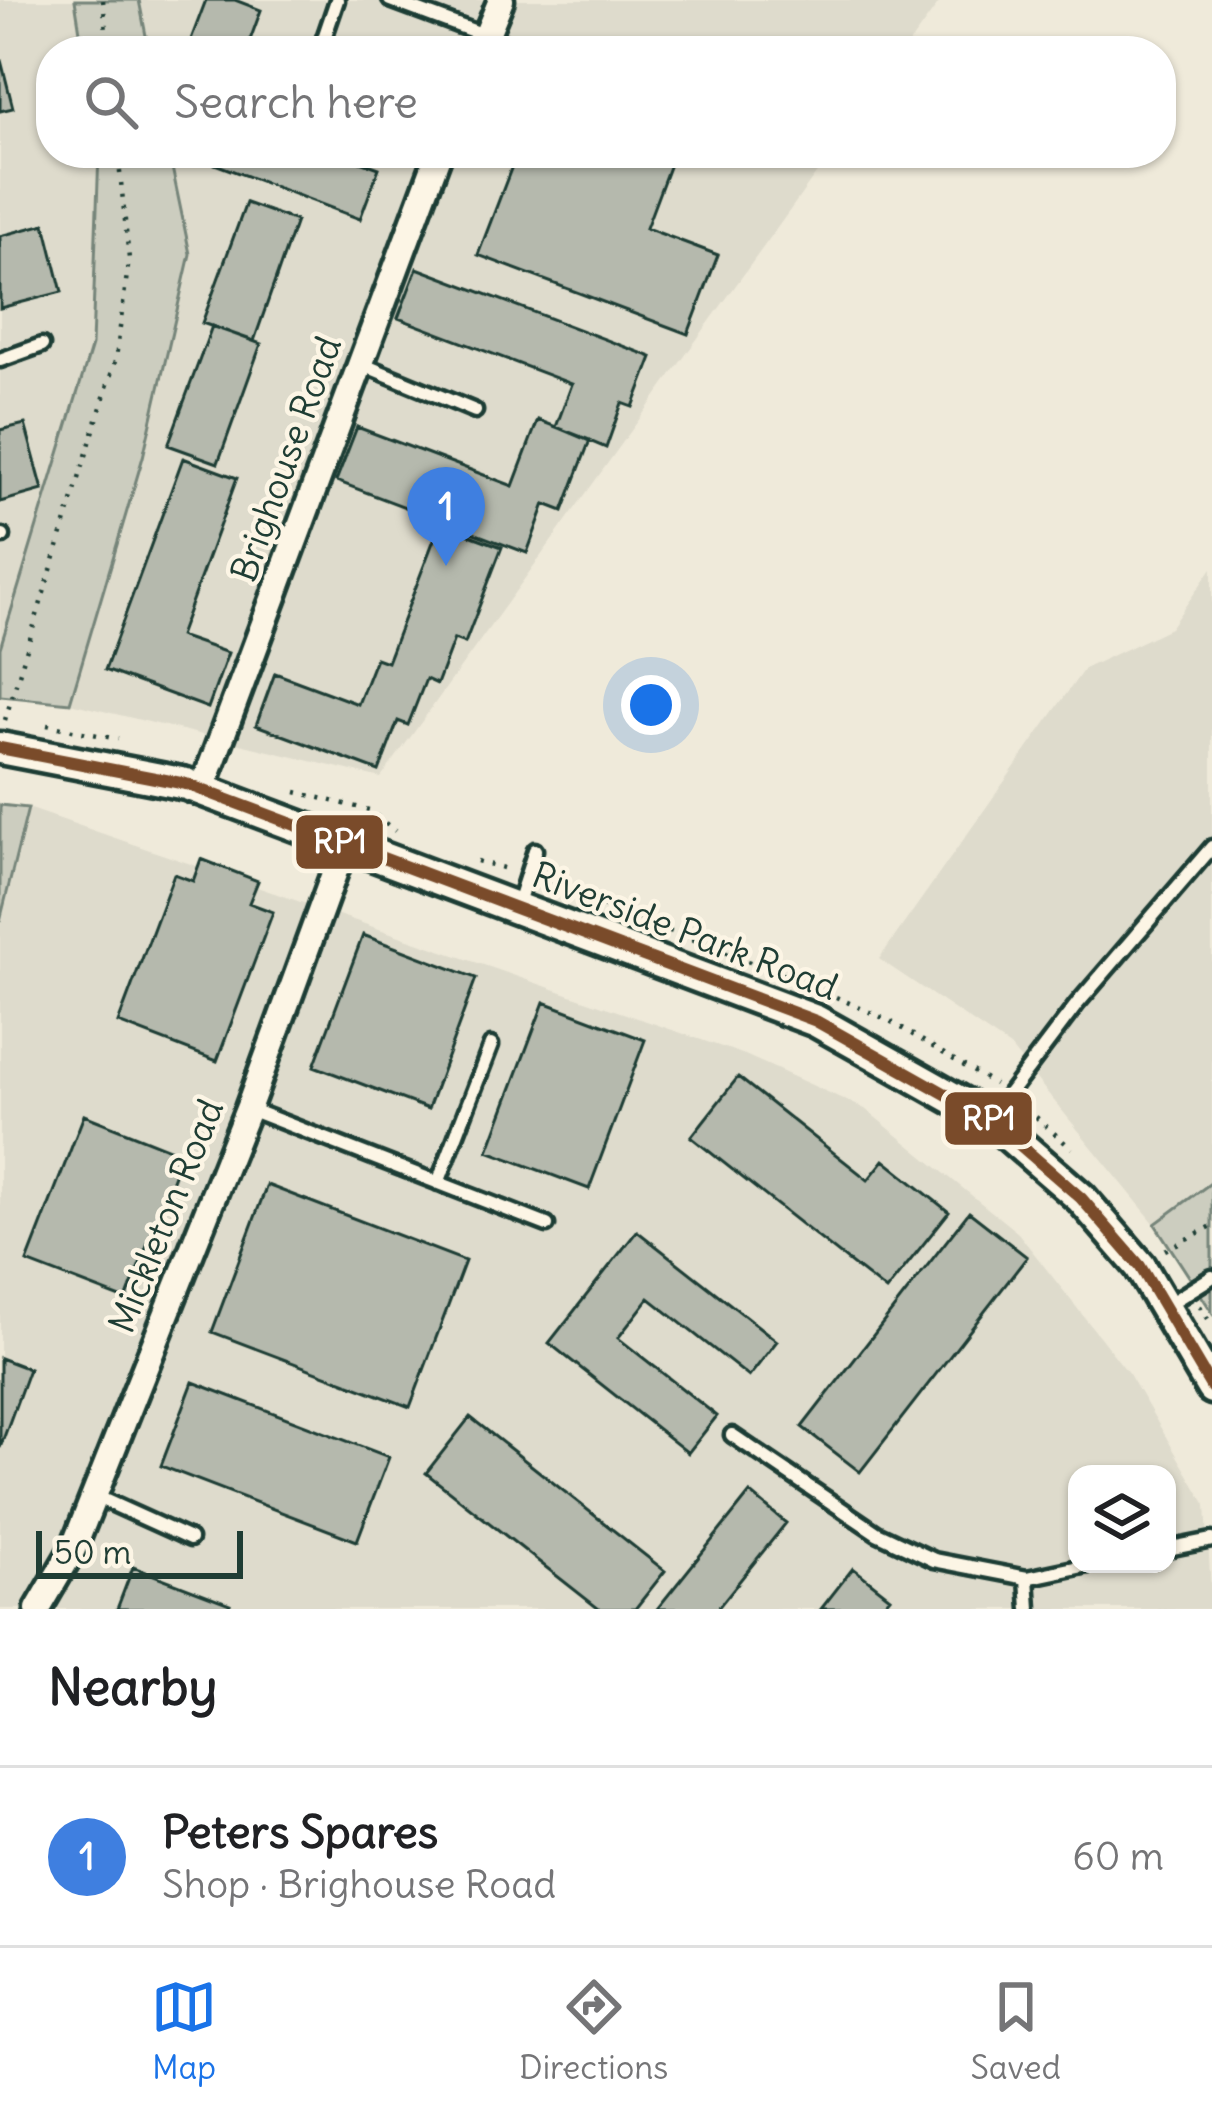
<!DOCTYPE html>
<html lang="en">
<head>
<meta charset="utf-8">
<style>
	body { margin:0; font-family:Delius,sans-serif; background:#f6f6f6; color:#202124 }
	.controls { position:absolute; right:36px; bottom:36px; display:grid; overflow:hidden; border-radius:24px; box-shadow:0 3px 9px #0004 }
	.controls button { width:108px; height:108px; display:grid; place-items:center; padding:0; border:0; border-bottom:3px solid #e0e0e0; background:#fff; color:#202124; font:60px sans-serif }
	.scale { position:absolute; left:36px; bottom:30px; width:207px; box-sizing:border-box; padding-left:12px; border:6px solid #1f3d34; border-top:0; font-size:33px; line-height:42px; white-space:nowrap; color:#1f3d34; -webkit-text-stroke:9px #fcf5e5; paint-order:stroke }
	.you { position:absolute; left:651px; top:705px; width:42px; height:42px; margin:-30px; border:9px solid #fff; border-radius:50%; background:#1a73e8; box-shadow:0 0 0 18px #1a73e833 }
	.badge { display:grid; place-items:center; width:78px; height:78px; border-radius:50%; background:#1a73e8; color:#fff; font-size:39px; font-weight:700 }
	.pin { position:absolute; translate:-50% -99px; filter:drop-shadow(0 3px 6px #0008) }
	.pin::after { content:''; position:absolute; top:63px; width:42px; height:36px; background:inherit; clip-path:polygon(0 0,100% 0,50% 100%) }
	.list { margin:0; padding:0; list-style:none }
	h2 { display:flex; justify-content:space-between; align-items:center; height:156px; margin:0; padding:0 48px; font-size:51px }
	h2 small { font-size:39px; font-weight:400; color:#757577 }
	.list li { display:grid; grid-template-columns:78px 1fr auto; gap:36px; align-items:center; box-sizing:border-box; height:180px; padding:0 48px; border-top:3px solid #e0e0e0 }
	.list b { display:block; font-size:45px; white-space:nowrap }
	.list p { margin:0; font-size:39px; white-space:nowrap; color:#757577 }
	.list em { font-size:39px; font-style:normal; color:#757577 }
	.icon { flex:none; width:66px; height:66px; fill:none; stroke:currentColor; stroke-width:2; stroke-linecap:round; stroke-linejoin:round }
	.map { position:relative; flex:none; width:1212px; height:1609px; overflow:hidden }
	.search { position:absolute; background:#fff; box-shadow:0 3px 9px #0004; left:36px; right:36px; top:36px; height:132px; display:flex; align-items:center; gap:30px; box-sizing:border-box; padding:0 42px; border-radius:48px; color:#757577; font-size:45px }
	.sheet { height:336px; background:#fff }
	nav { display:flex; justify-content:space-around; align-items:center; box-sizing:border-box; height:168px; border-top:3px solid #e0e0e0; background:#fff; font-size:33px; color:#757577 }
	nav a { display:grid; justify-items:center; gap:6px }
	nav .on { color:#1a73e8 }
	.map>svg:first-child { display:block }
</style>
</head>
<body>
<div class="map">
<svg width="1212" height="1609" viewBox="0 0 1212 1609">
	<rect width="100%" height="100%" fill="#efeada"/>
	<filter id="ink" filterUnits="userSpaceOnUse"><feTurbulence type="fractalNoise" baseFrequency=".00833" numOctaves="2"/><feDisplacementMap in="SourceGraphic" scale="24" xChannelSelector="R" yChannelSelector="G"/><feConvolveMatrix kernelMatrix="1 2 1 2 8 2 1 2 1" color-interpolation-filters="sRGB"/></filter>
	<g filter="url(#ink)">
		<!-- built -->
		<path fill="#dedbcc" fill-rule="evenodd" d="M0 0H75L83 51H51V153H99L101 162 92 345 0 648Z
			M139 0H941L904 51H149Z
			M169 153H831L381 778 70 703 143 457 189 255Z
			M1212 568V1182L1155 1224 1010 1047 879 959 1084 669 1170 628Z
			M28 808 745 1055 865 1109 1018 1233 1129 1374 1206 1505 1212 1609H0V921ZM1077 1474H1167V1564H1077Z"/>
		<!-- green -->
		<path fill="#cccdbf" stroke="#76857a" stroke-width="3" d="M75 0H139L149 51H83Z
			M99 153H169L190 254 143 457 70 703 0 696V648L92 345Z
			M0 805 28 808 0 921Z
			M1212 1182V1312L1155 1224Z"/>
		<!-- building -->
		<path fill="#b5b9ad" stroke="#1f3d34" stroke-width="3" d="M206 0H235L261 10 246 51H215L190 42Z
			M0 56 13 108 0 111Z
			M219 153H338L379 168 360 219 215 164Z
			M517 153 673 156 646 228 718 255 688 334 478 255Z
			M246 203 296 221 254 341 202 323Z
			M45 224 62 292 0 308V236Z
			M417 268 652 357 633 407 622 403 606 448 556 427 572 384 398 318Z
			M212 326 261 344 218 463 168 445Z
			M538 420 590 440 563 511 545 504 527 553 336 481 357 427 513 486Z
			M25 424 43 490 0 502V430Z
			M183 458 237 478 179 636 228 653 208 708 105 670Z
			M440 524 502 547 465 643 454 639 437 684 426 679 408 725 398 721 379 771 256 725 275 673 358 704 376 658 387 662Z
			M201 859 258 881 249 903 273 912 217 1061 118 1023 174 874 193 881Z
			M363 935 476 978 428 1109 314 1066Z
			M544 1002 645 1040 589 1189 488 1151Z
			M738 1077 868 1180 884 1160 949 1212 886 1291 691 1137Z
			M84 1115 182 1154 126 1300 27 1262Z
			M267 1185 465 1261 410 1407 212 1332Z
			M969 1212 1027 1257 860 1472 802 1427Z
			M637 1231 777 1341 749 1377 649 1298 618 1338 717 1416 688 1453 549 1343Z
			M0 1358 29 1369 0 1448Z
			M193 1382 389 1457 357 1541 161 1466Z
			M470 1417 665 1571 635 1609H599L426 1473Z
			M750 1493 786 1523 717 1609H657Z
			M133 1567 230 1604 228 1609H117Z
			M853 1568 890 1597 880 1609H821Z"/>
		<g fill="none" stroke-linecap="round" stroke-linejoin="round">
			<!-- service casing -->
			<g stroke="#1f3d34" stroke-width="21">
				<path id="service" d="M337 0 322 44 340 51
					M390 0 527 51
					M0 360 42 345
					M359 363 475 411
					M0 536H3
					M517 906 535 850
					M249 1109 547 1225
					M990 1119 1077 1004 1212 847
					M438 1183 491 1045
					M1167 1305 1212 1277
					M732 1435 877 1533 934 1560 1027 1578 1093 1564
					M95 1496 190 1539
					M1167 1549 1212 1540
					M1027 1578 1029 1609"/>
			</g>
			<!-- minor casing -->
			<g stroke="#1f3d34" stroke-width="33">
				<path id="minor" d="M480 51 501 0
					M202 790 439 153
					M38 1609 73 1549 248 1109 346 841"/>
			</g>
			<!-- tertiary casing -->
			<g stroke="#1f3d34" stroke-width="39">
				<path id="tertiary" d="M0 748 186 784 816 1021 990 1119 1081 1198 1140 1266 1212 1388"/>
			</g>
			<!-- path -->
			<path stroke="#1f3d34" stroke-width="4.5" stroke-dasharray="3 9" stroke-linecap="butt" d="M103 0 108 51
				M5 720 116 358 129 259 118 153
				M47 725 118 739
				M296 792 369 810 395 831
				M477 861 507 869
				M546 883 809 985
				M836 997 890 1021 994 1084
				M1036 1117 1072 1149
				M1165 1250 1212 1226
				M1200 1306 1212 1325"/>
			<!-- service -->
			<use href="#service" stroke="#fcf5e5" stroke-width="12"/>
			<!-- minor -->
			<use href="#minor" stroke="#fcf5e5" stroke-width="24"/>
			<!-- tertiary -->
			<use href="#tertiary" stroke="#fcf5e5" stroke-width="30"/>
			<!-- bus-1 casing -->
			<g stroke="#fcf5e5" stroke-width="21">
				<path id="bus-1" d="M0 748 186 784 816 1021 990 1119 1081 1198 1140 1266 1212 1388"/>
			</g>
			<!-- bus-1 -->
			<use href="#bus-1" stroke="#7a4b2a" stroke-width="12"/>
		</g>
	</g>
	<g text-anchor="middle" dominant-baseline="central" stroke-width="9" stroke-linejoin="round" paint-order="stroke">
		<!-- street labels -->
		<g font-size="36" fill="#1f3d34" stroke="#fcf5e5">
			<text transform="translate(286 459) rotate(-70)">Brighouse Road</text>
			<text transform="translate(685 931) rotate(21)">Riverside Park Road</text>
			<text transform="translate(166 1216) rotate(-68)">Mickleton Road</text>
		</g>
	</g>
	<g stroke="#fcf5e5" stroke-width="4.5">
		<rect x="294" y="813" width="91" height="58" rx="12" fill="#7a4b2a"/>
		<rect x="943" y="1090" width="91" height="57" rx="12" fill="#7a4b2a"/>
	</g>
	<g font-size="33" text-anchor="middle" font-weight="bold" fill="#fff">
		<text x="340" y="853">RP1</text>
		<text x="989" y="1130">RP1</text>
	</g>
</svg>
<div class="controls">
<button><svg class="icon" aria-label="layers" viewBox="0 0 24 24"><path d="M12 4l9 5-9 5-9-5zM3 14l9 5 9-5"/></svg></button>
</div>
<div class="scale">50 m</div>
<div class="you"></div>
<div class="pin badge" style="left:446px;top:566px;background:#3f7fe0">1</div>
<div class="search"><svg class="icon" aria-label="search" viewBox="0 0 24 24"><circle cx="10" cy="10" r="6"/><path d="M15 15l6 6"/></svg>Search here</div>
</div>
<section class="sheet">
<h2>Nearby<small></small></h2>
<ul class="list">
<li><span class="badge" style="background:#3f7fe0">1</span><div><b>Peters Spares</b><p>Shop · Brighouse Road</p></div><em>60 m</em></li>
</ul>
</section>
<nav>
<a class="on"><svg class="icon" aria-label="map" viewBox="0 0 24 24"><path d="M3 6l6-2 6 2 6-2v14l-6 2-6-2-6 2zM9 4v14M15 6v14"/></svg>Map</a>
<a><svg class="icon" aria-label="directions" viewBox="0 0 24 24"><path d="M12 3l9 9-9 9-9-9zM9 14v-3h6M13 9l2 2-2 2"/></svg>Directions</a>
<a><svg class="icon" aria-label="saved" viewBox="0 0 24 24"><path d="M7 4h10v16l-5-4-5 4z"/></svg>Saved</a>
</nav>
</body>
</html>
